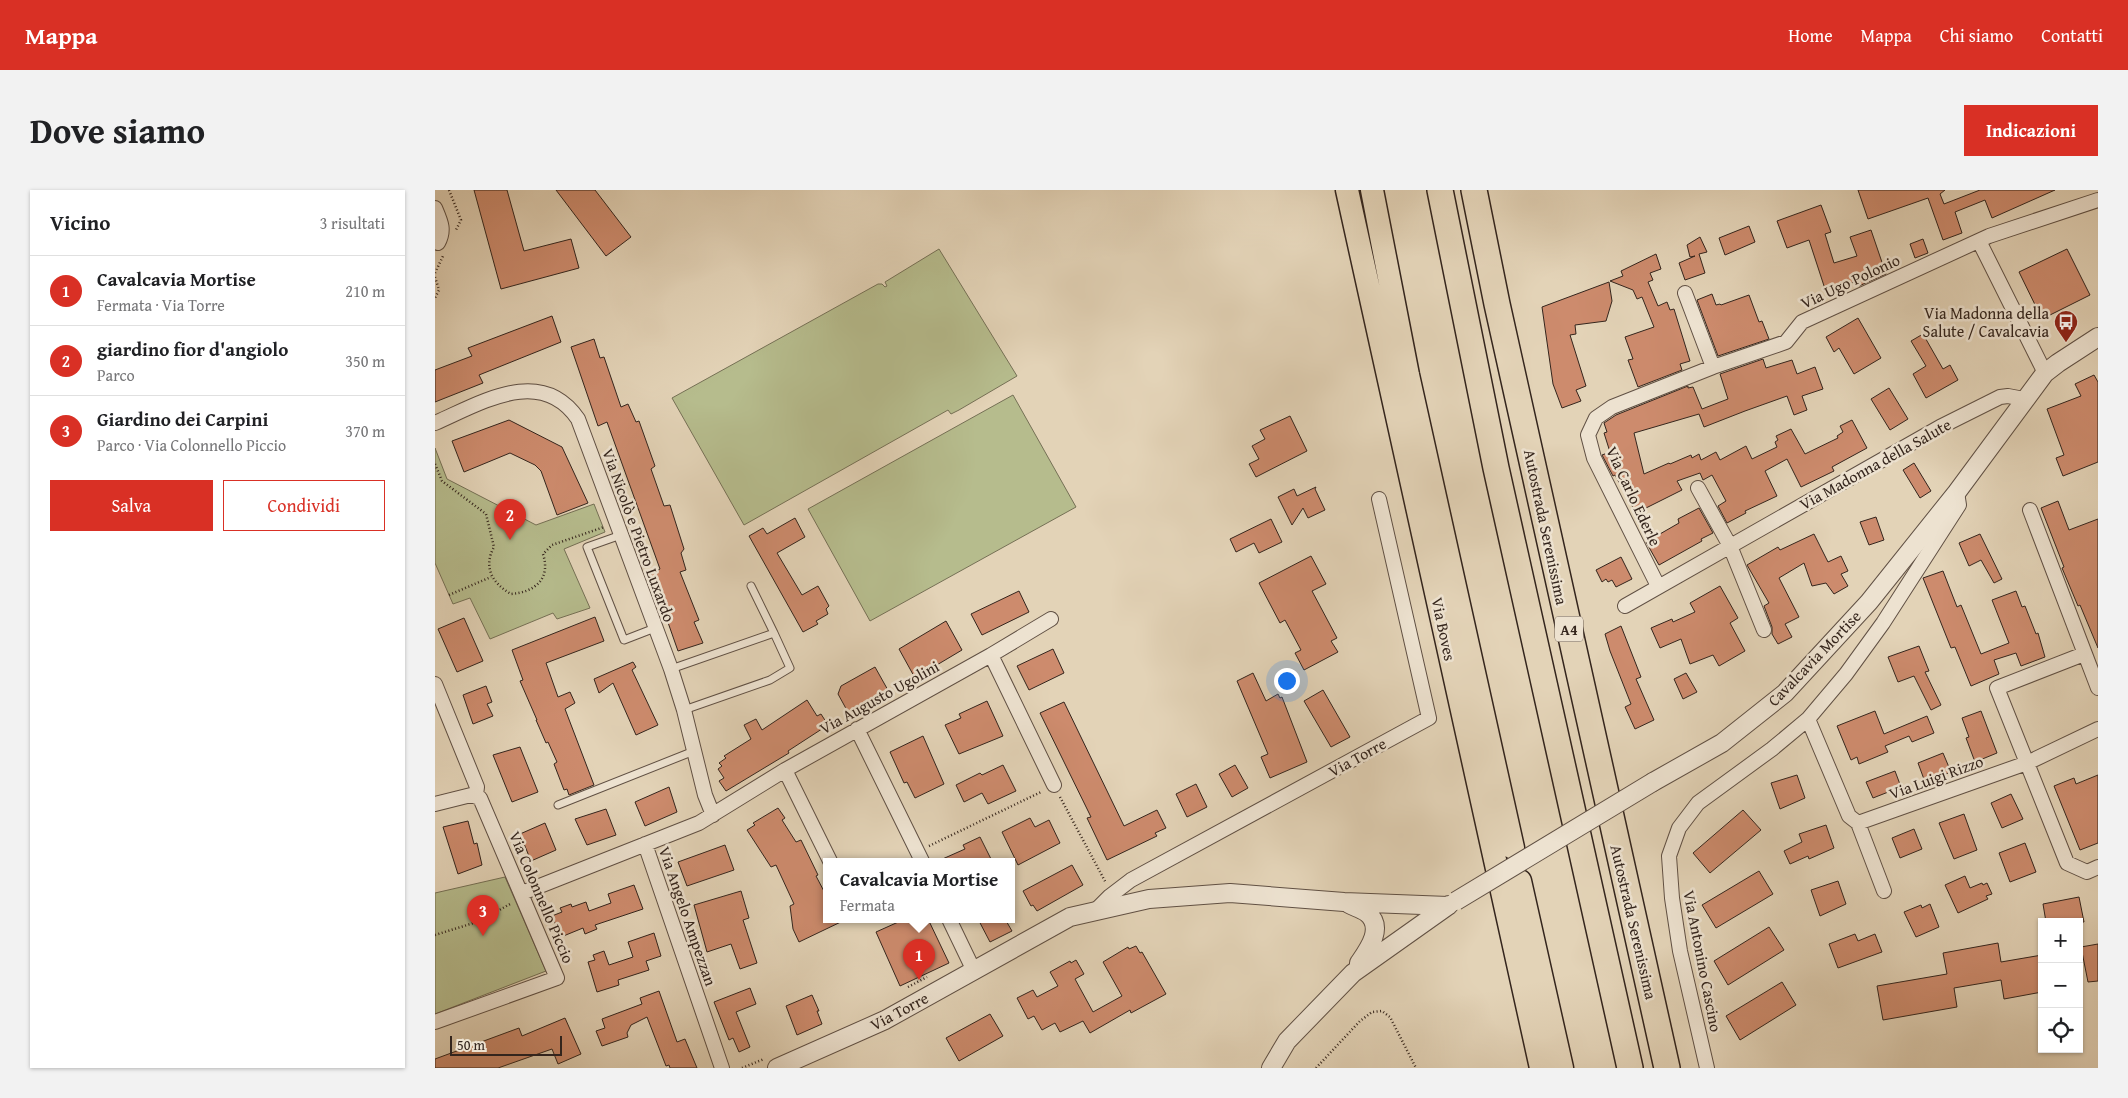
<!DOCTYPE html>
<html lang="it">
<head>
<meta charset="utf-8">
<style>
	body { margin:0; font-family:"Gentium Book Plus",serif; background:#f2f2f2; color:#202124 }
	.controls { position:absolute; right:15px; bottom:15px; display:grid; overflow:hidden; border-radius:0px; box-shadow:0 1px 4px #0004 }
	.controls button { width:45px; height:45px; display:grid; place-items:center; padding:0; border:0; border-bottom:1px solid #e0e0e0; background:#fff; color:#202124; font:25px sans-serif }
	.scale { position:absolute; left:15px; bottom:12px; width:112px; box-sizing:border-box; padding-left:5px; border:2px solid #34251d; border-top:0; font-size:14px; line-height:18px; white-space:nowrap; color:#34251d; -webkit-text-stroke:4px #ede2d0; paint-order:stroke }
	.you { position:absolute; left:851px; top:490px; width:18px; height:18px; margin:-12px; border:4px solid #fff; border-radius:50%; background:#1a73e8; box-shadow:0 0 0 8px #1a73e833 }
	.badge { display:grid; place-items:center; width:32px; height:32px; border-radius:50%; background:#d93025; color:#fff; font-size:16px; font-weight:700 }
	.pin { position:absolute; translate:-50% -41px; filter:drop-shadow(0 1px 2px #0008) }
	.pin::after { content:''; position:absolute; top:26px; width:18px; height:15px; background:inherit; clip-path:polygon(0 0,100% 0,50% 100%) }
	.popup { position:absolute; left:388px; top:668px; width:192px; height:65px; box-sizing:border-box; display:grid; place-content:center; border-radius:0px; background:#fff; filter:drop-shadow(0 1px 4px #0005); font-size:16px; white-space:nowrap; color:#757577 }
	.popup b { font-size:19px; color:#202124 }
	.popup::after { content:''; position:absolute; left:50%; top:100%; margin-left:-10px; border:10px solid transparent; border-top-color:#fff }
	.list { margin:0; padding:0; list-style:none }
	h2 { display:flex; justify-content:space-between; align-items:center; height:65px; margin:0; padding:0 20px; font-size:21px }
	h2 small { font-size:16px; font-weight:400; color:#757577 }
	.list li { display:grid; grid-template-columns:32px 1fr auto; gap:15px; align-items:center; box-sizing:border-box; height:70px; padding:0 20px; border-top:1px solid #e0e0e0 }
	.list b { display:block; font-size:19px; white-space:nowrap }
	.list p { margin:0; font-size:16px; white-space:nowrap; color:#757577 }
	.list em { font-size:16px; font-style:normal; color:#757577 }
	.actions { display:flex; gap:10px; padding:15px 20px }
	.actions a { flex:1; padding:11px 0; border:1px solid #d93025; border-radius:0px; text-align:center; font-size:18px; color:#d93025 }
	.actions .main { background:#d93025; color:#fff }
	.icon { flex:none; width:28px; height:28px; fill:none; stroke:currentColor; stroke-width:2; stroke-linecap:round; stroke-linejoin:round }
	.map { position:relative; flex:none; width:1663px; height:878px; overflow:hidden; border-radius:0px }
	header { display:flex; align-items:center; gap:30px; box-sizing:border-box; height:70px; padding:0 25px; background:#d93025; color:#fff }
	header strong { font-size:24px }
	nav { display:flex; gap:28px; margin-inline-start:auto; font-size:18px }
	.intro { display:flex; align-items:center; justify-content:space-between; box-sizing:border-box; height:120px; padding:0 30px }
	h1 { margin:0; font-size:35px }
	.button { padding:12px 22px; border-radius:0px; background:#d93025; color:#fff; font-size:18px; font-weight:700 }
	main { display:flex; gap:30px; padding:0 30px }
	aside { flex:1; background:#fff; border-radius:0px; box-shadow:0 1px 4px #0004 }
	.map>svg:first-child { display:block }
</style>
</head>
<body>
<header>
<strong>Mappa</strong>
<nav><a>Home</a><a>Mappa</a><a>Chi siamo</a><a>Contatti</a></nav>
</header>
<div class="intro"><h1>Dove siamo</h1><a class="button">Indicazioni</a></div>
<main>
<aside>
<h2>Vicino<small>3 risultati</small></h2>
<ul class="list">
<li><span class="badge">1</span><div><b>Cavalcavia Mortise</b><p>Fermata · Via Torre</p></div><em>210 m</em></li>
<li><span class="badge">2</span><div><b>giardino fior d'angiolo</b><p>Parco</p></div><em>350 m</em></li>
<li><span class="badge">3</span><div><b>Giardino dei Carpini</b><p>Parco · Via Colonnello Piccio</p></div><em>370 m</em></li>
</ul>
<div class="actions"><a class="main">Salva</a><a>Condividi</a></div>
</aside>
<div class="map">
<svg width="1663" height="878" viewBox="0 0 1663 878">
	<rect width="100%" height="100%" fill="#e3d3b7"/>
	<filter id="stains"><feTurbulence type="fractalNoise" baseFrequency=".004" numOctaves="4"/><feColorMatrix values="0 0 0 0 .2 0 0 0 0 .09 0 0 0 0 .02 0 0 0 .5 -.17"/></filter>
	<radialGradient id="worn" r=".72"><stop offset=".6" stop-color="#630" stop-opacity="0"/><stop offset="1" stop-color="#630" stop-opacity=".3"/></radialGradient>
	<!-- green -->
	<path fill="#b6bc8d" stroke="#757055" d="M504 59 582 186 524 220 516 224 513 220 309 335 237 208 443 94H447L450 97 452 96 450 92Z
		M578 205 641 317 435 431 373 319Z
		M0 258 12 289 101 335 159 314 170 342 129 359 155 418 122 429 118 423 55 449 35 408 18 414 0 373Z
		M70 687 111 781 0 824V703Z"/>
	<!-- building -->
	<path fill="#cd8b6d" stroke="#34251d" d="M39 0H72L89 61 136 49 144 78 66 99Z
		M121 0H160L196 47 171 66Z
		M1423 0H1510L1505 4 1509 14 1545 0H1620L1557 28 1550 10 1520 22 1527 43 1508 50 1493 8 1433 29Z
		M1386 15 1396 42 1390 44 1399 73 1422 66 1415 47 1436 40 1451 84 1424 96 1422 91 1391 102 1374 50 1352 58 1342 31Z
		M1314 36 1320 52 1290 65 1284 48Z
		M1265 47 1272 62 1264 64 1270 83 1250 90 1244 73 1260 66 1255 67 1252 55Z
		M1488 49 1493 63 1480 68 1475 54Z
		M1632 59 1655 105 1607 129 1584 82Z
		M1221 64 1226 79 1215 83 1218 90 1213 92 1223 116 1232 112 1235 120 1239 119 1255 171 1245 174 1247 180 1203 197 1193 170 1198 169 1190 147 1219 137 1207 107 1202 109 1198 100 1175 91 1188 86 1186 81Z
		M1174 92 1177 111 1171 131 1140 135 1141 144 1135 145 1151 196 1141 200 1146 211 1127 218 1118 194 1107 117Z
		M1277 104 1281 115 1285 114 1286 115 1314 105 1324 132 1327 131 1334 149 1283 166 1262 110Z
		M117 126 126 152 44 185 48 193 0 212V180L37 166 33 158Z
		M1423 128 1446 168 1419 184 1404 158 1399 162 1391 147Z
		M1488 144 1508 179 1515 175 1523 190 1491 208 1478 184 1491 176 1476 151Z
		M159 149 165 168 169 167 186 217 193 214 201 232 204 231 220 276 216 279 229 316 235 315 249 359 246 363 251 380 245 382 264 430 259 432 268 453 243 461 216 384 225 379 172 232 163 236 136 157Z
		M1328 169 1331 178 1357 170 1362 184 1380 177 1388 199 1367 206 1372 220 1359 225 1352 206 1310 221 1269 237 1264 224 1199 243 1209 284 1234 273 1235 274 1256 265 1257 268 1264 264 1266 270 1281 262 1285 270 1311 256 1317 269 1342 257 1340 252 1343 250 1341 246 1356 239 1370 264 1403 248 1402 246 1408 242 1405 236 1417 230 1432 258 1397 277 1399 281 1366 297 1352 269 1330 281 1342 306 1310 321 1311 323 1292 333 1283 316 1291 311 1277 285 1268 290 1265 283 1242 291 1247 300 1201 323 1180 285 1178 286 1167 265 1175 262 1169 243 1172 242 1169 233 1181 225 1253 196V198L1258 197 1267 219 1293 209 1285 184Z
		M1659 185 1663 192V272L1628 286 1621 268 1629 265 1612 219 1646 206 1640 194Z
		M1454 198 1473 229 1455 240 1436 209Z
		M855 226 872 261 821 287 814 274 824 269 817 256 830 249 825 240Z
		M74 230 127 257 153 313 122 325 106 281 100 275 75 263 29 282 17 251Z
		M1479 273 1496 301 1485 308 1468 280Z
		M881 297 880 299 890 320 873 328 868 318 857 335 843 307 859 299 862 306Z
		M1623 311 1634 340 1663 329V458L1645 415 1643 416 1627 378 1629 377 1606 318Z
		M1264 318 1278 343 1266 349 1267 351 1224 375 1211 352 1244 333 1243 329Z
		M1441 327 1449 350 1434 355 1425 332Z
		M360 328 370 347 342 363 367 405 383 396 394 416 391 419 393 424 381 431 383 434 368 442 314 346 328 338 332 344Z
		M836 329 847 352 824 363 819 353 801 362 795 349Z
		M1379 344 1393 372 1406 366 1413 381 1406 384 1413 396 1399 404 1391 393 1377 396 1369 373 1344 388 1364 427 1350 434 1357 447 1343 454 1337 444V437L1329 416 1334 413 1312 375 1343 357 1345 360Z
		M1545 344 1567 389 1559 393 1546 370 1534 376 1524 353Z
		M876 366 891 394 877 401 902 448 896 451 903 462 869 480 860 463 866 460 850 430 845 433 824 393Z
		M1186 367 1197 389 1181 397 1177 390 1173 392 1171 389 1167 392 1161 380Z
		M1508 381 1522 417 1526 415 1546 464 1574 453 1557 410 1581 401 1587 417 1590 416 1601 444 1603 443 1610 467 1586 476 1581 463 1559 470 1564 484 1536 496 1520 457 1516 458 1488 388Z
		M1285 396 1303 428 1295 433 1310 461 1284 476 1278 465 1255 474 1246 449 1225 458 1216 438 1237 429 1238 432 1260 422 1255 413Z
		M584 401 594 422 547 445 536 424Z
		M160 427 169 451 111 473 123 507 135 502 140 513 130 519 159 595 134 605 132 599 129 600 119 574 122 572 113 552 111 553 101 530H102L85 491 88 490 77 460Z
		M29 428 48 471 22 482 3 439Z
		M511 431 527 460 480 488 464 459Z
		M1186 436 1206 487 1201 489 1219 530 1200 539 1190 517 1196 514 1175 461 1170 444Z
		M1484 456 1494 481 1490 482 1506 515 1496 520 1479 486 1463 492 1453 467Z
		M618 459 629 483 594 500 582 476Z
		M198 472 201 477 197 480 223 535 201 545 178 493 164 503 159 489Z
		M440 477 454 502 414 524 403 504 406 496Z
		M818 483 831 511 843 504 845 508 847 507 872 572 835 588 826 567 833 564 802 491Z
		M1251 483 1262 502 1248 509 1239 489Z
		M51 496 57 512 52 514 58 526 38 534 28 505Z
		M888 500 915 547 896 557 869 511Z
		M372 510 382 526 386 524 393 535 353 561 354 563 291 601 284 591 289 588 283 579 287 576 284 573 291 568 289 566 316 549 309 535 321 529 327 540Z
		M552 511 568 546 524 564 510 535 526 528 524 524Z
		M629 512 689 636 722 620 731 638 720 643 722 646 672 670 652 628 656 627 605 523Z
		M1440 521 1449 544 1492 526 1499 543 1477 552 1474 546 1450 556 1453 562 1424 574 1422 567 1416 570 1402 536Z
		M1546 521 1562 563 1540 572 1531 548 1534 547 1527 528Z
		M488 546 509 594 480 608 472 592 469 593 455 562Z
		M85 557 103 602 77 612 58 565Z
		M1508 563 1516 582 1490 592 1483 573Z
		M568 575 581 601 553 614 547 603 529 612 521 595 545 583 547 585Z
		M800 575 813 598 797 607 784 584Z
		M1460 581 1466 597 1438 608 1431 592Z
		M1362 585 1370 608 1345 619 1336 593Z
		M1663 585V653L1645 660 1619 596 1639 588 1641 594Z
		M761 594 772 617 752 627 741 604Z
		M234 597 242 622 210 636 200 612Z
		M1576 604 1588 629 1567 638 1556 613Z
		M343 618 350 628 347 630 361 652 366 650 383 685 381 686 392 707V729H412L364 752 358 739 355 716 359 714 341 675 336 677 312 640 320 635 318 633Z
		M171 619 181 645 152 655 140 629Z
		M1308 620 1326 640 1275 683 1258 663Z
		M1529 624 1542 660 1519 669 1504 633Z
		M595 628 600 637 614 630 625 653 583 675 567 642Z
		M33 631 39 654 42 653 47 675 23 684 8 637Z
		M110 633 121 660 96 671 85 644Z
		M1391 635 1399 658 1374 669 1373 666 1355 674 1349 661 1367 652 1364 644Z
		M1479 639 1487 659 1465 668 1457 648Z
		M545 647 557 671H503L530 659 528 655Z
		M1590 653 1601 682 1575 692 1564 663Z
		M290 655 299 680 252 696 243 672Z
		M637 675 648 695 602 721 598 715 596 716 588 701Z
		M1324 681 1338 704 1281 738 1267 715Z
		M1530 686 1535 698 1547 693 1548 695 1552 693 1557 704 1551 706 1553 709 1523 723 1510 695Z
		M1403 691 1411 714 1385 726 1376 700Z
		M199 695 208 719 160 735 162 739 150 744 148 738 126 747 117 726 127 722 125 718 136 714 137 717 151 712 154 721 176 713 173 704Z
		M306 701 314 728 308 730 322 773 305 779 296 754 272 762 259 715Z
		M1644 707 1649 732H1611L1608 714Z
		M1495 714 1504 737 1481 747 1469 722 1486 715 1487 718Z
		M470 729H493L514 773 465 796 441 742Z
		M543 729H570L577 741 555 752Z
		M1334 737 1349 760 1293 795 1279 771Z
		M219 743 226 766 211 771 214 780 183 790 184 795 162 802 153 772 160 770 158 765 169 761 174 775 198 767 193 752Z
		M1420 744 1423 751 1440 744 1447 762 1403 778 1394 754Z
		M1563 753 1566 772 1607 765V802L1569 809 1566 790 1519 798 1522 817 1448 830 1442 796 1512 784 1508 763Z
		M1663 754V791L1653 792 1646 757Z
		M701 756 705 763 707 762 731 804 696 823 695 820 655 843 648 831 625 842 620 833 607 840 599 826 593 829 582 808 598 800 602 807 623 796 615 782 635 771 636 773 641 770 649 784 640 789 658 822 687 806 668 772 693 757 694 759Z
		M1347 792 1361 815 1305 850 1291 826Z
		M315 798 321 814 301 822 315 857 304 862 298 848 294 850 279 812Z
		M224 801 242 852 250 849 262 878H235L234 875 231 876 212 827 196 835 192 843 193 847 167 856 161 841 170 838 167 829 207 814 205 808Z
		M377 805 384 821H382L387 834 362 845 351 816Z
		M555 824 568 846 524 871 511 848Z
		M130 828 146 864 123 874 117 859 63 878H0V869L84 838 87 846Z"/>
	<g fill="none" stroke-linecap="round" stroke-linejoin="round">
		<!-- service casing -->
		<g stroke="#605044" stroke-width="9">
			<path id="service" d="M186 345 152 357 189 450 220 438
				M316 396 339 443
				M236 479 339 443 355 478 335 490 249 520
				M123 615 259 561"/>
		</g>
		<!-- minor casing -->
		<g stroke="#605044" stroke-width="16">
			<path id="minor" d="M0 18C6 32 10 40 3 53
				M1544 51 1610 183
				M1250 103 1278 177
				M0 233C46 213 106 175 143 229L236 479 249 520 270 605 278 625
				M1263 298 1295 356 1329 440
				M1595 320 1663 498
				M1223 396 1159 268 1153 245 1161 228 1177 217 1278 177 1351 152 1367 132 1554 46 1663 10
				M1190 416 1505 237 1565 207 1573 206 1589 209
				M1649 464 1562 498 1632 673 1652 682 1663 677
				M556 465 616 429
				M0 494 42 597 41 605
				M1373 529 1414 626 1423 633 1592 573 1663 539
				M422 539 487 671
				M350 580 395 671
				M0 614 36 605 45 608 122 788 0 832
				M1423 633 1449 701
				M210 654 287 878
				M87 703 264 633 350 580 556 465 619 595
				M660 721 675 706 696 690 994 528 944 309
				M514 729 539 781
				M1272 878 1245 761 1237 708 1234 666 1244 638 1263 613 1337 559 1373 529 1411 484 1448 433 1524 315 1522 302"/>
		</g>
		<!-- tertiary casing -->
		<g stroke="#605044" stroke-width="20">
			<path id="tertiary" d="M1218 592 1287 553 1350 503 1434 412 1522 302 1610 183 1623 173 1663 147
				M914 714C919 717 927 719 932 723 950 737 933 760 924 773
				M342 878 450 830 635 727 714 709 795 703 909 712 1013 716
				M836 878 852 851 918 783 1014 715"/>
		</g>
		<!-- trunk casing -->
		<g stroke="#34251d" stroke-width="25">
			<path id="trunk" d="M912 0 1106 878
				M937 0 973 185 1078 658
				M1085 691 1127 878"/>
		</g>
		<!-- motorway casing -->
		<g stroke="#34251d" stroke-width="28">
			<path id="motorway" d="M1005 0 1061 278 1195 878
				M1039 0 1062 114 1232 878"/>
		</g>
		<!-- path -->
		<path stroke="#34251d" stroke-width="2.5" stroke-dasharray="1 2.5" stroke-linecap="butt" d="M14 0 26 30 21 40
			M0 83 8 66
			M0 87 4 100 0 108
			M0 274 7 291 51 324 59 357C48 377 57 393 76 404 100 402 116 389 108 364L117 355 169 337
			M14 405 56 387
			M625 607 671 693
			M494 656 606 602
			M0 745 45 731 75 714
			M473 797 492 787
			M307 878 329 869
			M881 878 925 831 937 822 947 821 955 827 981 878"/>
		<!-- service -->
		<use href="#service" stroke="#ede2d0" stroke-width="7"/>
		<!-- minor -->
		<use href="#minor" stroke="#ede2d0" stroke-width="14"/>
		<!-- tertiary -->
		<use href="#tertiary" stroke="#ede2d0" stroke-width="18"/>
		<!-- trunk -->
		<use href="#trunk" stroke="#e3d3b7" stroke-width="22"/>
		<!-- motorway -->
		<use href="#motorway" stroke="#e3d3b7" stroke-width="25"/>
		<!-- tertiary-bridge casing -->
		<g stroke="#605044" stroke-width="20" stroke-linecap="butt">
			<path id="tertiary-bridge" d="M1021 711 1218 592"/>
		</g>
		<!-- tertiary-bridge -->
		<use href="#tertiary-bridge" stroke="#ede2d0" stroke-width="18"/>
	</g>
	<!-- icons -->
	<defs>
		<g id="bus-pin" transform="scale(1.25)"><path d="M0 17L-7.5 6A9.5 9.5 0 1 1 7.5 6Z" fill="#8f2418" stroke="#ede2d0"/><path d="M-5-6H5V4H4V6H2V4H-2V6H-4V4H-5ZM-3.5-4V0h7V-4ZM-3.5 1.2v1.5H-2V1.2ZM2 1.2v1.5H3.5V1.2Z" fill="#fff"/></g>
	</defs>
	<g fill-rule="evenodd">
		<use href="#bus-pin" x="1631" y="132"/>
	</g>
	<g text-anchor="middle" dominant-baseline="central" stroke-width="5" stroke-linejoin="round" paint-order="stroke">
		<!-- shield labels -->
		<rect fill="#ede2d0" stroke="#6c5e53" stroke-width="1" x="1120" y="426.5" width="28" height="25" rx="4"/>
		<g font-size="15" font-weight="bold" fill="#34251d">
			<text x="1134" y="439">A4</text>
		</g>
		<!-- street labels -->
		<g font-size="16" fill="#34251d" stroke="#ede2d0">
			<text transform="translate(1415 91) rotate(-25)">Via Ugo Polonio</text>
			<text transform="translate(1440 274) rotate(-29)">Via Madonna della Salute</text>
			<text transform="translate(1199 306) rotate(65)">Via Carlo Ederle</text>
			<text transform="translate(1111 337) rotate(78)">Autostrada Serenissima</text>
			<text transform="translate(204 345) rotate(70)">Via Nicolò e Pietro Luxardo</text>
			<text transform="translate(1009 439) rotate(78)">Via Boves</text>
			<text transform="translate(1379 468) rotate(-46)">Cavalcavia Mortise</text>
			<text transform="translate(444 507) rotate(-29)">Via Augusto Ugolini</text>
			<text transform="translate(922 567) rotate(-29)">Via Torre</text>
			<text transform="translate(1501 587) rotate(-20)">Via Luigi Rizzo</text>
			<text transform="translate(107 707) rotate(67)">Via Colonnello Piccio</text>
			<text transform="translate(253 726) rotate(71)">Via Angelo Ampezzan</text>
			<text transform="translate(1199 732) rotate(77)">Autostrada Serenissima</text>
			<text transform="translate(1268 771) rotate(79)">Via Antonino Cascino</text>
			<text transform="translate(464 821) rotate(-28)">Via Torre</text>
		</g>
		<!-- poi labels -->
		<g font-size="16" fill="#34251d" stroke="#ede2d0" text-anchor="end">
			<text x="1614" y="123">Via Madonna della<tspan x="1614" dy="18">Salute / Cavalcavia</tspan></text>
		</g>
	</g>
	<rect width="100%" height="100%" filter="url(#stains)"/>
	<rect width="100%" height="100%" fill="url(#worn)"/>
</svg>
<div class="controls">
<button>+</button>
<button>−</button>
<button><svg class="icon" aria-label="locate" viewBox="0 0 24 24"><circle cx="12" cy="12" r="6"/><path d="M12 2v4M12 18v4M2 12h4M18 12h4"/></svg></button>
</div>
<div class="scale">50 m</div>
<div class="you"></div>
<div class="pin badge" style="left:484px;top:790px">1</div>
<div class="popup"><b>Cavalcavia Mortise</b>Fermata</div>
<div class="pin badge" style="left:75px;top:350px">2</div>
<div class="pin badge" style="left:48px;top:746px">3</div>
</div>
</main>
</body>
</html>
